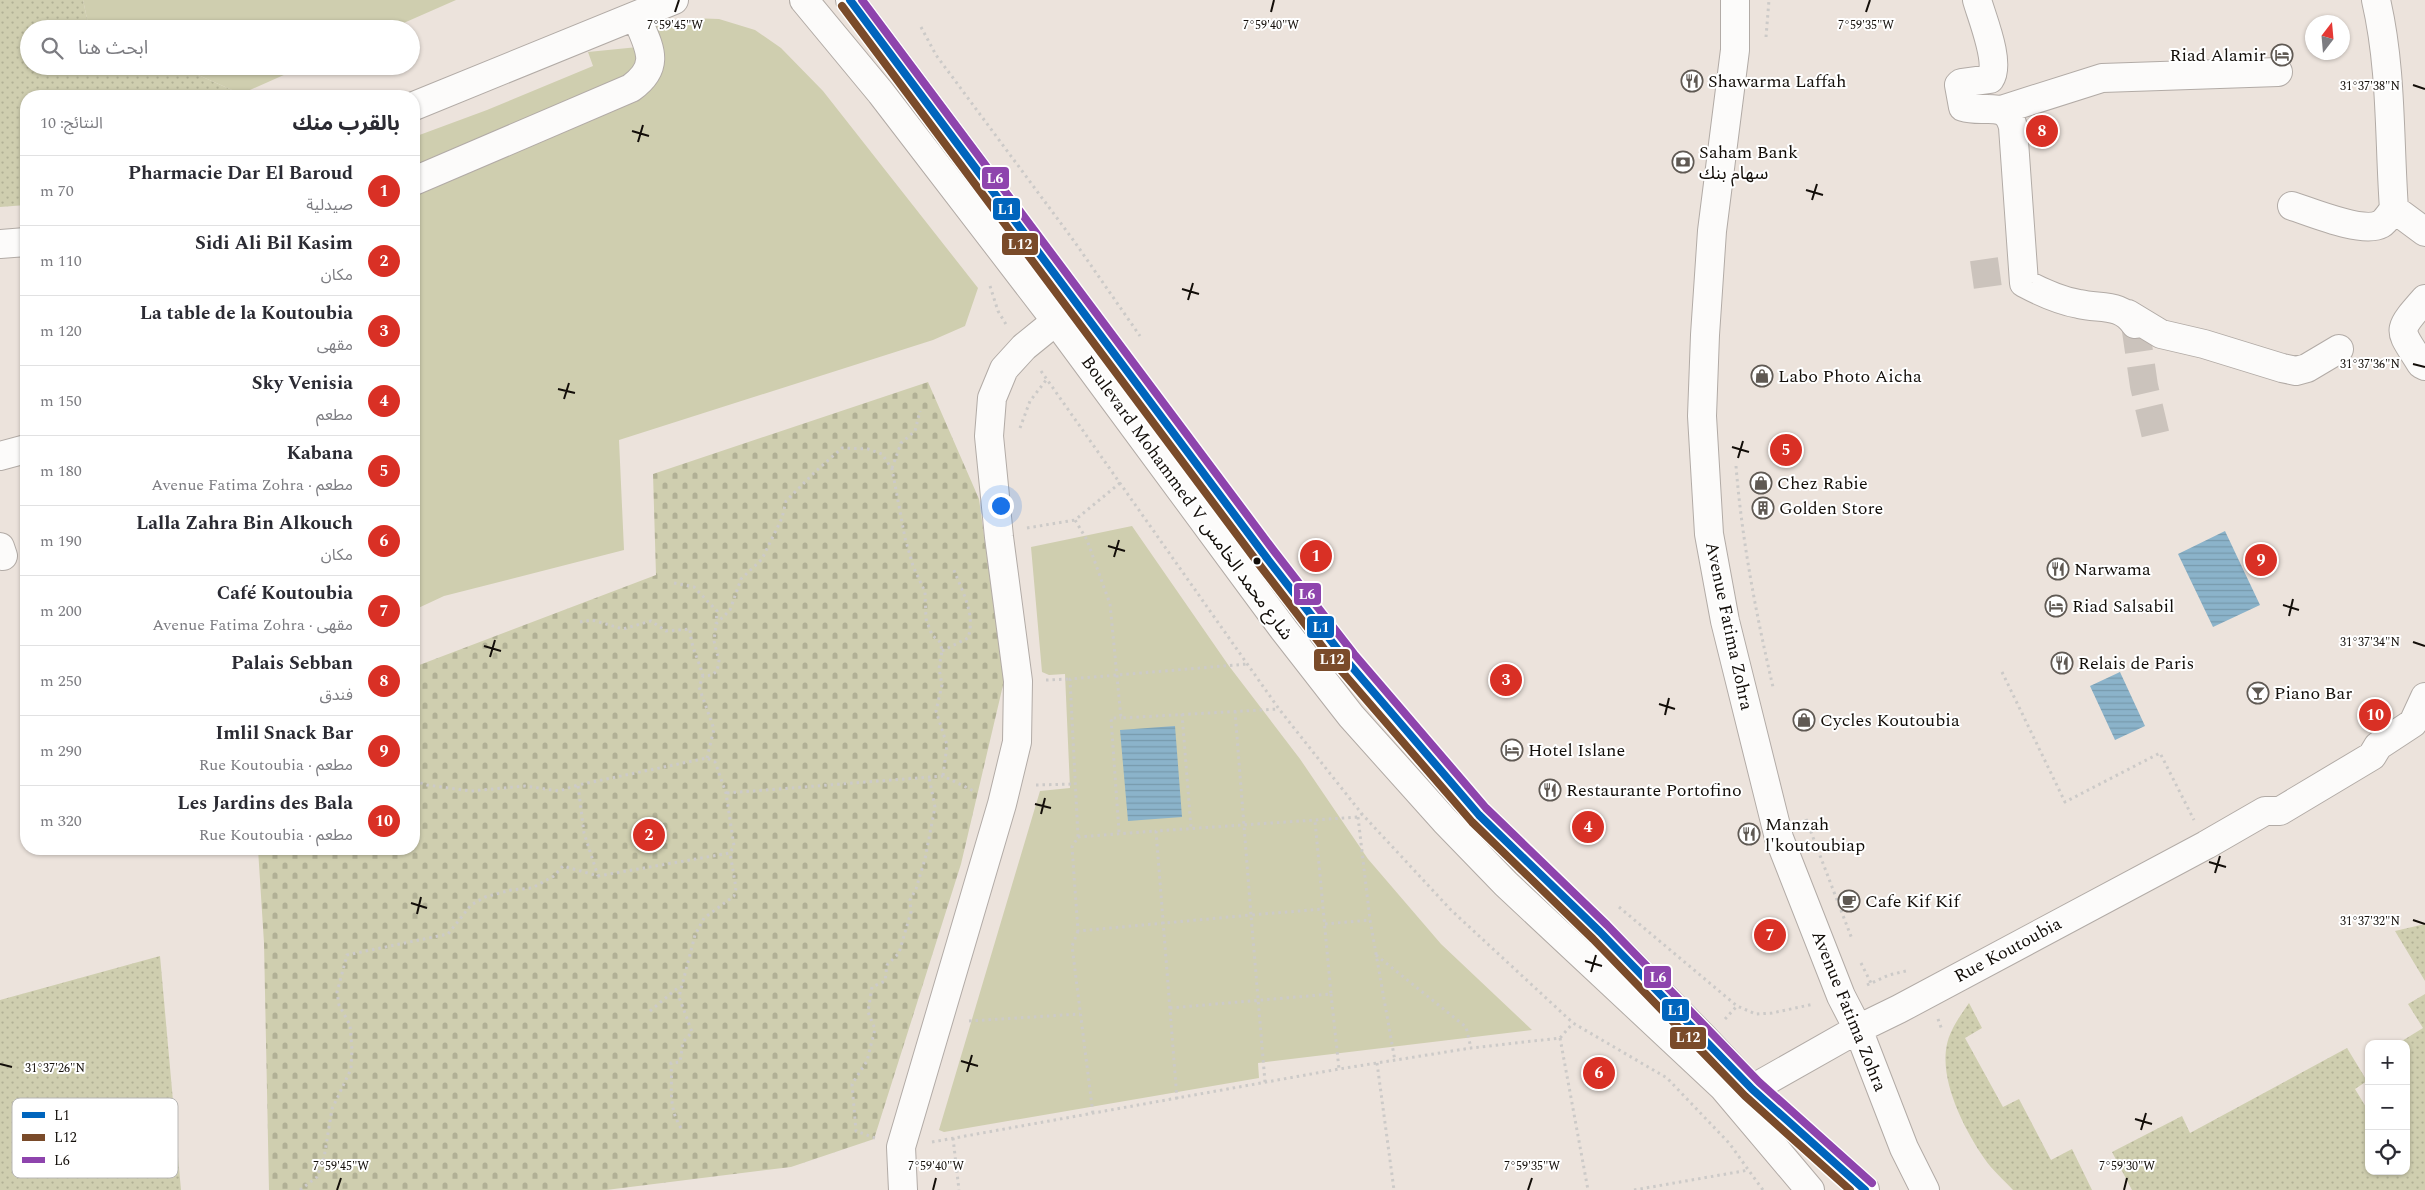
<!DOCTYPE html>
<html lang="ar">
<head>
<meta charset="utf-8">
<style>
	body { margin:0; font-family:Spectral,"Noto Sans Arabic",serif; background:#f2f2f3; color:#2b2b33; direction:rtl }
	.controls { position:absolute; right:15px; bottom:15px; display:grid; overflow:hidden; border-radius:10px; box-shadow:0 1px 4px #0004 }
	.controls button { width:45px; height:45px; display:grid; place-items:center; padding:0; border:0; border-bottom:1px solid #e1e1e2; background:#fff; color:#2b2b33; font:25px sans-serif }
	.compass { position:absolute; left:2305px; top:15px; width:45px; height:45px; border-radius:50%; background:#fff; box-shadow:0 1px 4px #0004; rotate:16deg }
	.you { position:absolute; left:1000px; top:505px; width:18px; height:18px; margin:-12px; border:4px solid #fff; border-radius:50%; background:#1a73e8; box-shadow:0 0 0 8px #1a73e833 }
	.badge { display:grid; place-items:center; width:32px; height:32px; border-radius:50%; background:#d93025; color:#fff; font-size:16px; font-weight:700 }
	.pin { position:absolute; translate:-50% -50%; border:2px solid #fff; box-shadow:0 1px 5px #0006 }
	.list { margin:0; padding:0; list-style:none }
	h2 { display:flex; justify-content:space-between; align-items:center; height:65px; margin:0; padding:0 20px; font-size:21px }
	h2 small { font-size:16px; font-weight:400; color:#7c7c81 }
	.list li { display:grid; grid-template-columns:32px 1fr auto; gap:15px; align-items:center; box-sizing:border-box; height:70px; padding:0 20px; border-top:1px solid #e1e1e2 }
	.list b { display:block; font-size:19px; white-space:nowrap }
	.list p { margin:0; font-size:16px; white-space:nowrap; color:#7c7c81 }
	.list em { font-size:16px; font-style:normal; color:#7c7c81 }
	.icon { flex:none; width:28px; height:28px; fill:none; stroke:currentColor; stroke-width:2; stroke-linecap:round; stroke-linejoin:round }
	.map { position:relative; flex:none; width:2425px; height:1190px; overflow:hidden; direction:ltr }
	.search { position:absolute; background:#fff; box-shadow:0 1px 4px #0004; left:20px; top:20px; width:400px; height:55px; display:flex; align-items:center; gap:12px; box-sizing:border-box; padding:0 18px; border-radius:28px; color:#7c7c81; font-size:19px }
	.panel { position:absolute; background:#fff; box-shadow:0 1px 4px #0004; left:20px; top:90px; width:400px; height:765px; border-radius:20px; direction:rtl }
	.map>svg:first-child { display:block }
</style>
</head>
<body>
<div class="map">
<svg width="2425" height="1190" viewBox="0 0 2425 1190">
	<defs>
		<pattern id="cemetery-stones" width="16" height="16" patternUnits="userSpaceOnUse" patternTransform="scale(1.25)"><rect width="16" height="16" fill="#cfceaf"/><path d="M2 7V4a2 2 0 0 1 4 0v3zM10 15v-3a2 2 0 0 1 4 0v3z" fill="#b1b095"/></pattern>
		<pattern id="garden-dots" width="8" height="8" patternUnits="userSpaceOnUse" patternTransform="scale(1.25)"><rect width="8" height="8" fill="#cfceaf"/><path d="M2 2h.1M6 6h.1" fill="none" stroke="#b1b095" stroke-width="1.8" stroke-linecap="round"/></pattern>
		<pattern id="water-rules" width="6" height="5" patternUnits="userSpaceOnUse" patternTransform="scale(1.25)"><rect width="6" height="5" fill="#8bb3ca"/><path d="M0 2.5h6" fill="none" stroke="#7799ac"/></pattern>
	</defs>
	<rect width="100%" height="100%" fill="#ece3dc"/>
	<!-- green -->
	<path fill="#cfceaf" d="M83 0H456L390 29H91L89 28Z
		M690 18 719 19 755 30 781 48 823 91 978 288 965 326 933 340 619 440 624 550 444 596 414 610V137L487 110 593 66 588 52 648 46 653 27Z
		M178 66H304L241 94Z
		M1132 526 1229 666 1300 759 1368 859 1441 944 1532 1030 1258 1063 1259 1078 944 1132 939 1130 1040 791 1070 788 1065 674 1049 675 1042 672 1031 547Z"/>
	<!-- cemetery -->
	<path fill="url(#cemetery-stones)" d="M928 382 979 499 1004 681 961 864 874 1139 791 1167 606 1190H269L264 943 258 849H414V667L656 575 653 474Z"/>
	<!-- garden -->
	<path fill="url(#garden-dots)" d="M0 0H83L89 28 91 29H29V66H178L241 94 242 96H26V205L0 207Z
		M2425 924V981L2395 931Z
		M160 956 181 1190H0V1000Z
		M2425 994V1190H2132L2112 1152 2182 1116 2190 1133 2347 1048 2367 1081 2355 1089 2369 1112V1171H2406V1106L2409 1104 2406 1100V1044H2397L2423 1028 2408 1004Z
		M1969 1003 1982 1028 1965 1038 2003 1107 2019 1099 2051 1160 2072 1149 2092 1190H2013C2004 1180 1992 1170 1984 1158 1964 1129 1939 1080 1947 1044 1951 1028 1960 1016 1969 1003Z"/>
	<!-- water -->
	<path fill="url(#water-rules)" d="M2225 531 2260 605 2213 627 2178 554Z
		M2120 672 2145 726 2115 740 2090 686Z
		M1175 726 1182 817 1128 821 1120 730Z"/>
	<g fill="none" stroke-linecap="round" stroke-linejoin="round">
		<!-- minor-tunnel -->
		<path stroke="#cbc3bc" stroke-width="28" stroke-dasharray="28 14" stroke-linecap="butt" d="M1972 275 2023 268
			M2135 324 2144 386 2157 441"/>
		<!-- minor casing -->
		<g stroke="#b2aba6" stroke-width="30">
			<path id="minor" d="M1735 0V50L1712 231 1705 335 1702 416 1709 534 1725 621 1779 838 1841 996 1858 1029 1904 1148 1925 1190
				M1977 0C1982 18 2001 63 1990 79L1961 83 1959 85 1963 107C1985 114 2006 99 2013 127L2024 283C2039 291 2062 301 2079 304 2101 309 2121 303 2135 324
				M2376 0C2392 69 2389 139 2394 209L2425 232
				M414 106 674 0
				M2001 110 2102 78 2278 72
				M414 181 631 88C663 65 648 46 636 16
				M2292 206C2311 212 2363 234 2381 224 2386 221 2390 214 2394 209
				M0 244 26 242
				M2425 299C2395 333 2399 328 2421 364L2425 366
				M2128 314 2161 334 2204 344 2282 368 2296 371 2307 368 2339 349
				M0 456 26 449
				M0 547 3 556
				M1752 1089 1858 1029 1899 1009 2206 845 2265 811H2280L2372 756 2378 746 2413 723 2425 697
				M903 1190 901 1147 1002 804 1017 742 1018 681 999 537 989 436 992 398 1004 369 1024 347 1056 321"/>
		</g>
		<!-- major casing -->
		<g stroke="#b2aba6" stroke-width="30">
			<path id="major" d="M804 0 881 93 1056 321 1284 630 1351 716 1445 821 1506 884 1723 1087 1810 1190
				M850 0 1266 557 1346 660 1479 815 1600 932 1705 1039 1752 1089 1865 1190"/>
		</g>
		<!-- path -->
		<path stroke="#cccac8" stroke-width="3" stroke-dasharray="2.5 4" stroke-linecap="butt" d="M921 27 936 55 1074 241 1140 336
			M1766 37 1769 0
			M990 286 998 311 1007 326
			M1041 371 1279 709 1362 814 1451 910 1573 1023 1667 1078 1729 1143 1763 1190
			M1020 428 1030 401 1047 379
			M1736 466C1742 541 1756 614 1773 687
			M892 468 901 443 915 431 920 411
			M1120 483 1075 520 1087 540 1110 604 1121 718 1279 709
			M1027 528 1075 520
			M674 583 694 587 717 611 716 623
			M580 622 592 620 623 629 651 621 666 631 690 629C691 649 698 657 703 676
			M942 651 968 638C976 614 962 591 953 568
			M2002 672 2065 802 2160 753 2194 820
			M1046 680 1070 679
			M1235 711 1251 915 1078 931 1072 847 1078 837 1070 679 1247 664
			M1182 714 1191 828
			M707 758 714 729 699 687 703 676 712 675 717 671 719 661 714 641 716 624 730 610 741 579 762 559 782 518 786 501 816 471 842 448 868 449 882 454 892 469 905 538 913 566 925 592 926 619 932 635 940 642 942 651 939 668 942 685 936 711 947 745 943 776
			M414 781 427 785 471 791 525 786 559 791 578 785
			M1036 785 1074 784
			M727 793 943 776 976 792
			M1358 817 1370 920 1395 1061
			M1806 819 1852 939
			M1119 832 1111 718H1121
			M1078 837 1156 831
			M1619 907 1737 1006 1756 1014 1772 1013 1814 1004
			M1325 924 1370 920
			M1078 931 1072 946 1093 1114
			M1376 955 1466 1027 1471 1048
			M1861 963 1871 983
			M1867 985 1889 975 1906 971
			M1331 994 1339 1069
			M1170 1008 1331 994 1315 821
			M650 1011 680 986
			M1725 1019 1737 1006
			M1938 1019 1942 1030
			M969 1021 1080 1014
			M1560 1038 1588 1190
			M1377 1063 1394 1190
			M1265 1082 1251 915 1323 909
			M1177 1099 1156 831 1358 817 1362 814
			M681 1128C667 1105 673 1088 671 1063L680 1062 683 1042 692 1032 679 997 695 935 704 918 734 896 736 888 730 853
			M875 1138 856 1131 852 1084 867 1061 875 1029 868 1012 872 987 885 981 887 965 899 953 911 912 910 900 916 889 925 859 935 807 929 777
			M953 1138 959 1190
			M932 1142 1339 1069 1471 1048 1560 1038 1573 1023
			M300 1190 317 1177 324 1158 332 1109 351 1069 352 1049 350 1025 339 1005 337 992 347 955 448 934 471 905 485 897 511 890 532 888 554 876 563 866 598 876 730 853 734 846 726 793 715 762 707 758 578 785 584 833 598 876
			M1634 1190 1749 1170"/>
		<!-- minor -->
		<use href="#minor" stroke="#fcfbfa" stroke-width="28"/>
		<!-- major -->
		<use href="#major" stroke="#fcfbfa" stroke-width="28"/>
		<!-- bus-1 casing -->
		<g stroke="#fff" stroke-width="11">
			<path id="bus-1" d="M850 0 1266 557 1346 660 1479 815 1600 932 1752 1089 1865 1190"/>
		</g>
		<!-- bus-2 casing -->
		<g stroke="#fff" stroke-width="11">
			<path id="bus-2" d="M842 6 1258 563 1338 667 1472 822 1593 939 1745 1096 1850 1190"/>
		</g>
		<!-- bus-3 casing -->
		<g stroke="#fff" stroke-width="11">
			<path id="bus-3" d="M862 0 1274 551 1354 654 1486 808 1607 925 1759 1082 1872 1183"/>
		</g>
		<!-- bus-1 -->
		<use href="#bus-1" stroke="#0065bd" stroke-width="8"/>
		<!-- bus-2 -->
		<use href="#bus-2" stroke="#7a4b2a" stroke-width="8"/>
		<!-- bus-3 -->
		<use href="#bus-3" stroke="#8e44ad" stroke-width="8"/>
	</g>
	<!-- ticks -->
	<path fill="none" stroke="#130e09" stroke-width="2" d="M675 12 679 0M1271 12 1274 0M1866 12 1870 0M2413 85 2425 89M632 131 649 136M638 142 643 125M1806 190 1823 195M1812 200 1817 184M1182 289 1199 294M1188 300 1193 283M2413 364 2425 367M558 389 575 393M564 399 569 383M1732 447 1749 452M1738 458 1743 441M1108 546 1125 551M1114 557 1119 540M2283 605 2299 610M2289 616 2293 599M2413 642 2425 646M484 646 501 651M490 657 495 640M1659 704 1675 709M1665 715 1669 698M1035 804 1051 808M1041 814 1045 798M2209 862 2226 867M2215 873 2220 856M411 903 427 908M417 914 421 897M2413 920 2425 924M1585 961 1602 966M1591 972 1596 955M961 1061 978 1066M0 1064 12 1067M967 1072 972 1055M2135 1119 2152 1124M2141 1130 2146 1113M337 1190 341 1178M933 1190 936 1178M1528 1190 1532 1178M2124 1190 2127 1178"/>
	<!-- icons -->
	<defs>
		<g id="hotel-ring" transform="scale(1.125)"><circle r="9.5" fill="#fff" stroke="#5f5953" stroke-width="1.5"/><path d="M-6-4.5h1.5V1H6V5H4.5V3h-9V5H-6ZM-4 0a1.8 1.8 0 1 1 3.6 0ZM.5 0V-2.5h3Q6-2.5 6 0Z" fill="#5f5953"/></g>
		<g id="restaurant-ring" transform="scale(1.125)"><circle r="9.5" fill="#fff" stroke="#5f5953" stroke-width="1.5"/><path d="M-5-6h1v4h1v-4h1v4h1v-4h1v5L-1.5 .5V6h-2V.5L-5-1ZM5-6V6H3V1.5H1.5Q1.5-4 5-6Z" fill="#5f5953"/></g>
		<g id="bank-ring" transform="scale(1.125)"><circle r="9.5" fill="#fff" stroke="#5f5953" stroke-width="1.5"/><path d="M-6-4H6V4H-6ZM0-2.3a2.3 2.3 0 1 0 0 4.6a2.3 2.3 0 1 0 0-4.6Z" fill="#5f5953"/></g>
		<g id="shop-ring" transform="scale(1.125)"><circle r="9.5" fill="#fff" stroke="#5f5953" stroke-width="1.5"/><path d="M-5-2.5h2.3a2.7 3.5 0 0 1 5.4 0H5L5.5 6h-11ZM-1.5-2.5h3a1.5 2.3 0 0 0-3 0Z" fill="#5f5953"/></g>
		<g id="building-ring" transform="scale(1.125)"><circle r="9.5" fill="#fff" stroke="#5f5953" stroke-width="1.5"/><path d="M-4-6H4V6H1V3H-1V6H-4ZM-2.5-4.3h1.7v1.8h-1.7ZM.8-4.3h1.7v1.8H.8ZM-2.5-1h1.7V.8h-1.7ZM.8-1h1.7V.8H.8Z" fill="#5f5953"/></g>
		<g id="bar-ring" transform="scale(1.125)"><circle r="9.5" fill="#fff" stroke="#5f5953" stroke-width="1.5"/><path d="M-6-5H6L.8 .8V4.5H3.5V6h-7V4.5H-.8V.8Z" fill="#5f5953"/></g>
		<g id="cafe-ring" transform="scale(1.125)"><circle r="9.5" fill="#fff" stroke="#5f5953" stroke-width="1.5"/><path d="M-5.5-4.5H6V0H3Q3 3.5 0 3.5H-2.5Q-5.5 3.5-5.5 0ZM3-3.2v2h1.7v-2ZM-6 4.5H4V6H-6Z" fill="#5f5953"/></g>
	</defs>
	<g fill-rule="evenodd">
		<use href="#hotel-ring" x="2282" y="55"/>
		<use href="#restaurant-ring" x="1692" y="81"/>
		<use href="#bank-ring" x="1683" y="162"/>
		<use href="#shop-ring" x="1762" y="376"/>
		<use href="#shop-ring" x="1761" y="483"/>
		<use href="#building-ring" x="1763" y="508"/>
		<use href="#restaurant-ring" x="2058" y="569"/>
		<use href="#hotel-ring" x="2056" y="606"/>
		<use href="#restaurant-ring" x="2062" y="663"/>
		<use href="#bar-ring" x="2258" y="693"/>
		<use href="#shop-ring" x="1804" y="720"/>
		<use href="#hotel-ring" x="1512" y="750"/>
		<use href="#restaurant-ring" x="1550" y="790"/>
		<use href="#restaurant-ring" x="1749" y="834"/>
		<use href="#cafe-ring" x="1849" y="901"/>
	</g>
	<!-- markers -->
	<circle fill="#130e09" stroke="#fff" stroke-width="2" cx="1257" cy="561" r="4.5"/>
	<g text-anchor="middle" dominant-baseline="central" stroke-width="4" stroke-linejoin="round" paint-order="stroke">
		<!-- poi labels -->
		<g font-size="18" fill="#130e09" stroke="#fff" text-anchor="start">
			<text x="2266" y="55" text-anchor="end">Riad Alamir</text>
			<text x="1708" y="81">Shawarma Laffah</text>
			<text x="1699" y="152">Saham Bank<tspan x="1699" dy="21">سهام بنك</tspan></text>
			<text x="1778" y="376">Labo Photo Aicha</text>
			<text x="1777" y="483">Chez Rabie</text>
			<text x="1779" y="508">Golden Store</text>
			<text x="2074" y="569">Narwama</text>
			<text x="2072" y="606">Riad Salsabil</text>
			<text x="2078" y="663">Relais de Paris</text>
			<text x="2274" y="693">Piano Bar</text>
			<text x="1820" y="720">Cycles Koutoubia</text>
			<text x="1528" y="750">Hotel Islane</text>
			<text x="1566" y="790">Restaurante Portofino</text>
			<text x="1765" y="824">Manzah<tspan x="1765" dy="21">l'koutoubiap</tspan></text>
			<text x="1865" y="901">Cafe Kif Kif</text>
		</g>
		<!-- street labels -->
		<g font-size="18" fill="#130e09" stroke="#fff">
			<text transform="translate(1187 498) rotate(54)">Boulevard Mohammed V شارع محمد الخامس</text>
			<text transform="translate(1729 626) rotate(78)">Avenue Fatima Zohra</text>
			<text transform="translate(2008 950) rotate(-28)">Rue Koutoubia</text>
			<text transform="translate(1849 1011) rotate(68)">Avenue Fatima Zohra</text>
		</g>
	</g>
	<!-- legend -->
	<rect x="12" y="1098" width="166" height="80" rx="8" fill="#fff" stroke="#b8b7b5" stroke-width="1"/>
	<rect x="22" y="1112" width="23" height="6" fill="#0065bd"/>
	<rect x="22" y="1134" width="23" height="7" fill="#7a4b2a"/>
	<rect x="22" y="1157" width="23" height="6" fill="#8e44ad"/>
	<g font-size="14" fill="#130e09">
		<text x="54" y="1120">L1</text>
		<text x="54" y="1142">L12</text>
		<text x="54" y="1165">L6</text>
	</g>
	<g font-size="12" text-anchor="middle" fill="#130e09" stroke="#fff" stroke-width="4" stroke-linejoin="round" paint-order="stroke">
		<text x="675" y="29">7°59'45"W</text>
		<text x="1271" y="29">7°59'40"W</text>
		<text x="1866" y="29">7°59'35"W</text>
		<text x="2370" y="90">31°37'38"N</text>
		<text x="2370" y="368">31°37'36"N</text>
		<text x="2370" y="646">31°37'34"N</text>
		<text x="2370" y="925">31°37'32"N</text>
		<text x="55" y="1072">31°37'26"N</text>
		<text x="341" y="1170">7°59'45"W</text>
		<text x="936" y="1170">7°59'40"W</text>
		<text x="1532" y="1170">7°59'35"W</text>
		<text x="2127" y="1170">7°59'30"W</text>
	</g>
	<g stroke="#fff" stroke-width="2">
		<rect x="981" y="166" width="29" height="24" rx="5" fill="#8e44ad"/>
		<rect x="992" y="197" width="29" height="24" rx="5" fill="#0065bd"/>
		<rect x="1001" y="232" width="38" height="24" rx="5" fill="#7a4b2a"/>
		<rect x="1293" y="582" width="29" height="24" rx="5" fill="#8e44ad"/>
		<rect x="1306" y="615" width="29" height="24" rx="5" fill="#0065bd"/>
		<rect x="1313" y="648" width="38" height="24" rx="5" fill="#7a4b2a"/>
		<rect x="1643" y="965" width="29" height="24" rx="5" fill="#8e44ad"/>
		<rect x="1661" y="998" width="29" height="24" rx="5" fill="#0065bd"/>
		<rect x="1669" y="1026" width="38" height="24" rx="5" fill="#7a4b2a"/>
	</g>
	<g font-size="14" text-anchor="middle" font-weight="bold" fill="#fff">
		<text x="995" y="183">L6</text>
		<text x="1006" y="214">L1</text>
		<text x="1020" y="249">L12</text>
		<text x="1307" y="599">L6</text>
		<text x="1321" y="632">L1</text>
		<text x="1332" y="664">L12</text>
		<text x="1658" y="982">L6</text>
		<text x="1676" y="1015">L1</text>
		<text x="1688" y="1042">L12</text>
	</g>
</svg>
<div class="controls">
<button>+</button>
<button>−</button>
<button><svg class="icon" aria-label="locate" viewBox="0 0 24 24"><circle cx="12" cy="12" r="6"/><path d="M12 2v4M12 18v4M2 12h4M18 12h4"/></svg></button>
</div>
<svg class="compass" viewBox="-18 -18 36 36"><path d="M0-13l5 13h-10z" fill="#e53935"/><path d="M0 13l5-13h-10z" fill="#7c7c81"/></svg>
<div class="you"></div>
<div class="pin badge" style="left:1316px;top:556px">1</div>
<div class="pin badge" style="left:649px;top:835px">2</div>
<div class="pin badge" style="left:1506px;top:680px">3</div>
<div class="pin badge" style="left:1588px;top:827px">4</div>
<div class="pin badge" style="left:1786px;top:450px">5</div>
<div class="pin badge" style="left:1599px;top:1073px">6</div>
<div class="pin badge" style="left:1770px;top:935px">7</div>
<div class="pin badge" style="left:2042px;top:131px">8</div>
<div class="pin badge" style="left:2261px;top:560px">9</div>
<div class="pin badge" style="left:2375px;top:715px">10</div>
<div class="search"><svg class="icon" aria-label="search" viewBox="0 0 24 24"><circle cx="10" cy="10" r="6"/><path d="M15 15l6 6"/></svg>ابحث هنا</div>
<section class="panel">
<h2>بالقرب منك<small>النتائج: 10</small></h2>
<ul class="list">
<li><span class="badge">1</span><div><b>Pharmacie Dar El Baroud</b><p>صيدلية</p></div><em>70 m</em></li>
<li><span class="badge">2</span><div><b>Sidi Ali Bil Kasim</b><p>مكان</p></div><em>110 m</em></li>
<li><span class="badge">3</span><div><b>La table de la Koutoubia</b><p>مقهى</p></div><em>120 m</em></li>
<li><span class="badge">4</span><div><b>Sky Venisia</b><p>مطعم</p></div><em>150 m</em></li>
<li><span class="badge">5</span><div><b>Kabana</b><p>مطعم · Avenue Fatima Zohra</p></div><em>180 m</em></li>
<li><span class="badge">6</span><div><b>Lalla Zahra Bin Alkouch</b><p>مكان</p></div><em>190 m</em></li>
<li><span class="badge">7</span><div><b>Café Koutoubia</b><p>مقهى · Avenue Fatima Zohra</p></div><em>200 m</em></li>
<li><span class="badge">8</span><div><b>Palais Sebban</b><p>فندق</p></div><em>250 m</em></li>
<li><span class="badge">9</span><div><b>Imlil Snack Bar</b><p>مطعم · Rue Koutoubia</p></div><em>290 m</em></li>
<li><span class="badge">10</span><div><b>Les Jardins des Bala</b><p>مطعم · Rue Koutoubia</p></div><em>320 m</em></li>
</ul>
</section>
</div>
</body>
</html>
